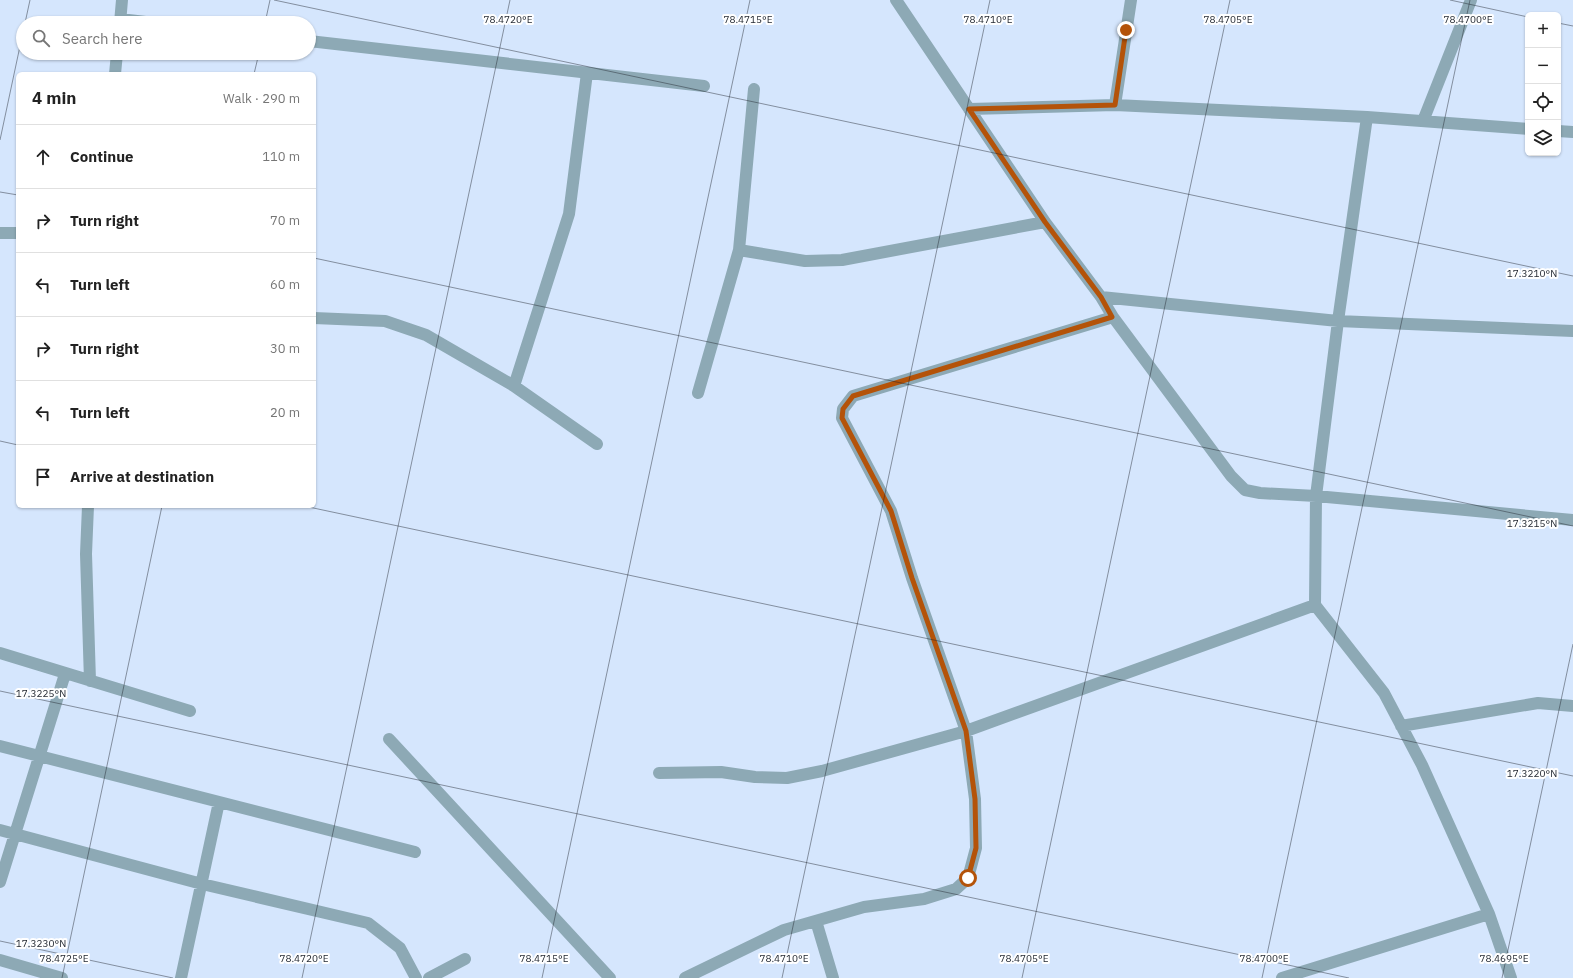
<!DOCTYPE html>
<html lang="en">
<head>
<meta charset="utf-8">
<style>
	body { margin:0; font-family:"IBM Plex Sans",sans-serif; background:#f6f6f6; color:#222 }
	.controls { position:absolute; right:12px; top:12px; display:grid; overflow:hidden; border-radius:6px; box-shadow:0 1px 3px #0004 }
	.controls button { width:36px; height:36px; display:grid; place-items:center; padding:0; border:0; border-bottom:1px solid #e0e0e0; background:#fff; color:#222; font:20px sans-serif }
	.stop { position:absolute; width:12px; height:12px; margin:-9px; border:3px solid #b45309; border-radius:50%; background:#fff }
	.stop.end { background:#b45309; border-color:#fff; box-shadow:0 1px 4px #0008 }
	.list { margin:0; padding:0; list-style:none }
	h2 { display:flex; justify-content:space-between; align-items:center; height:52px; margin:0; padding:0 16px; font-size:17px }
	h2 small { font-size:13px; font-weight:400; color:#767676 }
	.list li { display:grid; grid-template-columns:26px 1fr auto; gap:12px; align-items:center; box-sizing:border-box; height:64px; padding:0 16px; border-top:1px solid #e0e0e0 }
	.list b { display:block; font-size:15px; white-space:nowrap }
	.list em { font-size:13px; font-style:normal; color:#767676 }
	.icon { flex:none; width:22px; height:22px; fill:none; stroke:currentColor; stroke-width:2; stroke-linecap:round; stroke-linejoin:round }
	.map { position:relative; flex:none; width:1573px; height:978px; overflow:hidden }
	.search { position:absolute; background:#fff; box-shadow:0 1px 3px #0004; left:16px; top:16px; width:300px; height:44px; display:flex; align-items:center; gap:10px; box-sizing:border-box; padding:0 14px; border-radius:22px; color:#767676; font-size:15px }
	.panel { position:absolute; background:#fff; box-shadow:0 1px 3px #0004; left:16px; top:72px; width:300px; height:436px; border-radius:6px }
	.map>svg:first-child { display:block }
</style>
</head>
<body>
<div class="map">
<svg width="1573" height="978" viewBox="0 0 1573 978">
	<rect width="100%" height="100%" fill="#d5e6fd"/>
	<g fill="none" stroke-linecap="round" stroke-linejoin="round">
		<!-- minor -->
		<path stroke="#8da9b5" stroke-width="12" d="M896 0 1045 222 1101 297 1113 317 1231 476 1245 490 1260 493 1316 496 1573 520
			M120 19 154 23
			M120 23 122 0
			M309 41 704 86
			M115 74 117 53
			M1115 105 1131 0
			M969 109 1115 105 1367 117 1338 321 1316 496 1315 605 1384 693 1422 765 1489 914 1511 978
			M1367 117 1528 129
			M1423 121 1471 0
			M1558 131 1573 132
			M0 233H18
			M739 250 754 89
			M1101 297 1338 321 1573 331
			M314 318 385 321 426 335 514 386 597 444
			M514 386 569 214 587 73
			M698 393 739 250 805 261 842 260 1045 222
			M88 506 86 554 90 681
			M0 653 190 711
			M1401 726 1538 703 1573 706
			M389 739 610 978
			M0 746 415 852
			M659 773 721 772 755 777 787 778 822 771 966 731 1315 605
			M0 830 202 884 368 923 400 948 416 978
			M0 882 65 674
			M816 921 833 978
			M0 960 62 978
			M181 978 219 802
			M429 978 465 959
			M685 978 784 930 864 907 924 899 956 889 968 878 976 848 975 799 966 731 912 578 891 511 842 418 843 409 853 396 1113 317
			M1282 978 1489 914"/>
	</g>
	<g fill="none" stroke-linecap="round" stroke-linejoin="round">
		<!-- route -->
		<path stroke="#b45309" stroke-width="5" d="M968 878 976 848 975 799 966 731 912 578 891 511 842 418 843 409 853 396 1112 317 1101 297 1045 222 969 109 1115 105 1126 30"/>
	</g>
	<!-- ticks -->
	<path fill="none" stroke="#1e242d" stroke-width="1" stroke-opacity="0.45" d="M274 0 1573 276M1450 0 1528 17M25 23 30 0M265 23 270 0M1558 23 1573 26M254 74 259 53M0 140 23 32M0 192 18 195M314 258 1573 526M0 441 18 445M304 506 1573 776M0 691 1349 978M0 941 173 978M62 978 162 506M302 978 510 0M542 978 750 0M782 978 990 0M1022 978 1230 0M1262 978 1470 0M1502 978 1573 644"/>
	<g font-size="10" text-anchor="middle" fill="#1e242d" stroke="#fff" stroke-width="4" stroke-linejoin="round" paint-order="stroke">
		<text x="508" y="23">78.4720°E</text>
		<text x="748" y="23">78.4715°E</text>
		<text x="988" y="23">78.4710°E</text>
		<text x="1228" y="23">78.4705°E</text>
		<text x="1468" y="23">78.4700°E</text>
		<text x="1532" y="277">17.3210°N</text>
		<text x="1532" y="527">17.3215°N</text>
		<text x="41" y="697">17.3225°N</text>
		<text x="1532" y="777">17.3220°N</text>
		<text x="41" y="947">17.3230°N</text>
		<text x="64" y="962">78.4725°E</text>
		<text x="304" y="962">78.4720°E</text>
		<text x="544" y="962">78.4715°E</text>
		<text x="784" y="962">78.4710°E</text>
		<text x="1024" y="962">78.4705°E</text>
		<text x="1264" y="962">78.4700°E</text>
		<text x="1504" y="962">78.4695°E</text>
	</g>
</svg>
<div class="controls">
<button>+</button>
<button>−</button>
<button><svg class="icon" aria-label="locate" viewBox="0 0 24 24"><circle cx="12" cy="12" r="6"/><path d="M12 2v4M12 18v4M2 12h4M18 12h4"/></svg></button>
<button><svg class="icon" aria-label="layers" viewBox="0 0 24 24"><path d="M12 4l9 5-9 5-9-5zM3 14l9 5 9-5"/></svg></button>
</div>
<div class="stop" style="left:968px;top:878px"></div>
<div class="stop end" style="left:1126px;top:30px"></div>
<div class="search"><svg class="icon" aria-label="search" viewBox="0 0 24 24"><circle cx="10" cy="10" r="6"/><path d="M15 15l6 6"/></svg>Search here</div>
<section class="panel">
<h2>4 min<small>Walk · 290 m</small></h2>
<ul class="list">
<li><svg class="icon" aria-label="ahead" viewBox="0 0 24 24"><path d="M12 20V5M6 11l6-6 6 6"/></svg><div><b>Continue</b></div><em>110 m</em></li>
<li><svg class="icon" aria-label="right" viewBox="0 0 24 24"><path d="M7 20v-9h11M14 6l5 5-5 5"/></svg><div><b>Turn right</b></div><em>70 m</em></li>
<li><svg class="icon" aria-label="left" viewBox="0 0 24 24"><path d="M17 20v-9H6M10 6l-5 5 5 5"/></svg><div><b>Turn left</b></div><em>60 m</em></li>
<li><svg class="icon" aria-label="right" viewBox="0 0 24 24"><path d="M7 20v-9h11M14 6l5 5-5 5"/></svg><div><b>Turn right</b></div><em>30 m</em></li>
<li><svg class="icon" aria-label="left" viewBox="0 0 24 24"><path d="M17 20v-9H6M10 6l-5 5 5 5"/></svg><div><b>Turn left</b></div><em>20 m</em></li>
<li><svg class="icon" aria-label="arrive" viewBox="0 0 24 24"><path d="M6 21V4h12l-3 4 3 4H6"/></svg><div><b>Arrive at destination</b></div></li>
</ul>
</section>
</div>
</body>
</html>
